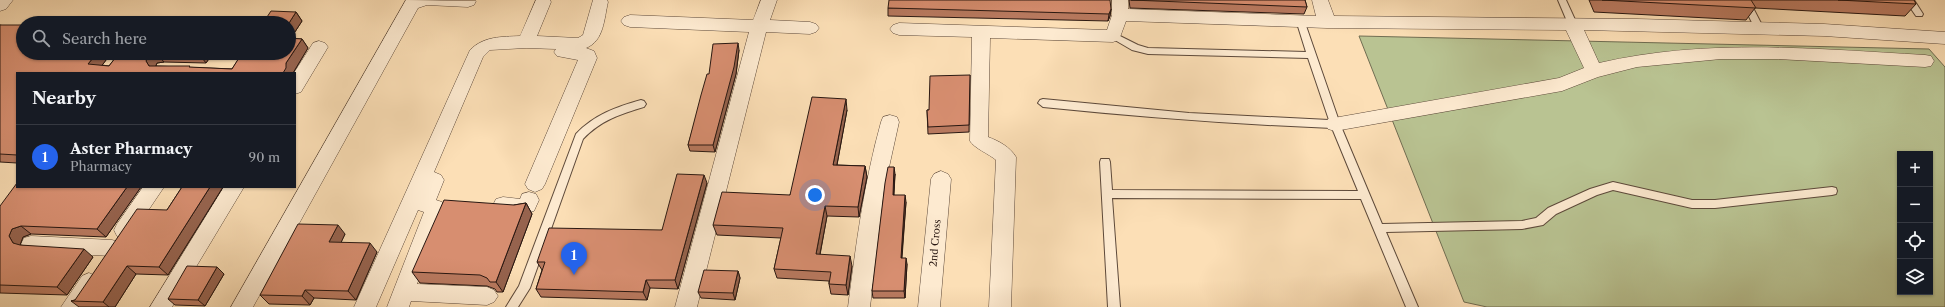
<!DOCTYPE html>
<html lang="en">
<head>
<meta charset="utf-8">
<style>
	body { margin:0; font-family:"Libre Caslon Text",serif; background:#242831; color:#f1f3f6 }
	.controls { position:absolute; right:12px; bottom:12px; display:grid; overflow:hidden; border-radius:0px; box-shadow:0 1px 3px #0004 }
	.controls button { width:36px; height:36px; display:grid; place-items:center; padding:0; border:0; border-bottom:1px solid #363941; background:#171b24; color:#f1f3f6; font:20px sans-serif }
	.you { position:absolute; left:815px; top:195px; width:14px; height:14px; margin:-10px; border:3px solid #fff; border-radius:50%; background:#1a73e8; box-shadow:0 0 0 6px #1a73e833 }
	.badge { display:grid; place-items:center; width:26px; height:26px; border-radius:50%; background:#2563eb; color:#fff; font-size:13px; font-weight:700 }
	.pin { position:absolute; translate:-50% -33px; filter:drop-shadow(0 1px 2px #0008) }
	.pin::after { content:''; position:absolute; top:21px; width:14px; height:12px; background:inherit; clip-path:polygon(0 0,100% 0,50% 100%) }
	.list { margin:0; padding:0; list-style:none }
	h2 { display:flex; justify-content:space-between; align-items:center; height:52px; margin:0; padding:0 16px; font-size:17px }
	h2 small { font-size:13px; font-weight:400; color:#9ea1a6 }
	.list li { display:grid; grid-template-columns:26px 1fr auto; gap:12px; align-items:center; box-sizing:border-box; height:64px; padding:0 16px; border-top:1px solid #363941 }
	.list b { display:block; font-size:15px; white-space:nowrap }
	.list p { margin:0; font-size:13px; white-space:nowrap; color:#9ea1a6 }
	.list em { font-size:13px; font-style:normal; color:#9ea1a6 }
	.icon { flex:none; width:22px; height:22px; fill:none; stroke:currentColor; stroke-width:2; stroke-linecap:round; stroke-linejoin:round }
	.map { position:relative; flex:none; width:1945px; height:307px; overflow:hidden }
	.search { position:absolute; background:#171b24; box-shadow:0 1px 3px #0004; left:16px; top:16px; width:280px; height:44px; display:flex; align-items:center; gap:10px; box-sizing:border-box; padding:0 14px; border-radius:22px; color:#9ea1a6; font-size:15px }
	.panel { position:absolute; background:#171b24; box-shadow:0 1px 3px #0004; left:16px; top:72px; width:280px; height:116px; border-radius:0px }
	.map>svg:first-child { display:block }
</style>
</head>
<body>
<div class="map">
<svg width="1945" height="307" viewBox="0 0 1945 307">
	<rect width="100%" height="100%" fill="#fcdfb6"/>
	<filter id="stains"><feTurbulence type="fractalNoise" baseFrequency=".005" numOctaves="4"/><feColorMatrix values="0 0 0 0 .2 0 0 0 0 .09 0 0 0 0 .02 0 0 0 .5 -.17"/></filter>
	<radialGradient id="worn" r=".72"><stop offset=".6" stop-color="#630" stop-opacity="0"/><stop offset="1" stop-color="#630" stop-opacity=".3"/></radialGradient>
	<!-- green -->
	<path fill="#b9c392" stroke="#706d52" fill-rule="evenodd" d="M1359 36 1929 49 1945 67V307H1487L1464 302ZM1900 154H1930V292H1900Z"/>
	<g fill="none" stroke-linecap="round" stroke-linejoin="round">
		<!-- service casing -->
		<g stroke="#5d493a" stroke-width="2">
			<path id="service" d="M1558 0H1566L1577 24 1575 26H1569Z
				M1741 0H1749L1764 29 1762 31H1756Z
				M1905 0H1914L1923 14 1922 16H1916Z
				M1300 17 1304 20 1340 124 1382 224 1522 221 1536 218 1548 208 1590 189 1613 182 1692 200H1715L1832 187 1836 188 1837 191 1836 194 1832 195 1715 208H1692L1613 190 1597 195 1556 214 1543 225 1522 229 1386 232 1418 307H1406L1361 199 1112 198 1120 307H1108L1100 162 1101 159H1109L1110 162 1112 190 1358 191 1332 128C1235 124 1139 117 1043 107L1038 103 1040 100 1043 99 1189 113 1329 120 1308 58 1148 54 1132 50 1108 36 1110 34H1116L1138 45 1148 48 1306 52 1296 20Z
				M641 100 644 101 646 104 644 107C621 114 601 120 583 139L530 288 518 307H506L519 286 576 134C594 115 616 107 641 100Z"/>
		</g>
		<!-- minor casing -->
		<g stroke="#5d493a" stroke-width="1">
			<path id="minor" d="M0 0H13L6 9 0 11Z
				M406 0 476 1 474 5 468 7 427 5 418 8 253 307H231Z
				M536 0H550L551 2 537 36 578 38 583 35 593 0H607L608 2C604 19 604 41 586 48L594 51 597 58 545 184 542 189 535 192 528 189 525 184 578 60 557 56 554 52 556 49 526 48 490 50 483 57 434 172 441 175 444 180 436 200 442 202 445 208 417 284 487 287 494 290 498 296 494 302 487 305 411 301 409 307H387L424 212 418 210 376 307H354L470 50C484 36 501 37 520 36Z
				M761 0H777L770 20 810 22 816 24 819 28 816 32 810 34 766 32 697 307H675L749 32 630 27 624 25 621 21 624 17 630 15 753 20Z
				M1112 0H1128V9L1316 16 1312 0H1328L1334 16 1637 19 1824 24 1945 32V44L1824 36 1584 30 1599 63C1708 38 1815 49 1925 55L1931 56 1934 61 1931 66 1925 67 1777 59H1721L1637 67 1598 77 1562 91 1335 131 1328 129 1326 124 1328 119 1559 78 1584 68 1566 30 1327 28 1126 21 1119 40 1113 42 990 38 988 137C999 141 1010 147 1016 157L1011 307H989L996 160C989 154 974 148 970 141L972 37 899 35 893 33 890 29 893 25 899 23 1107 30 1112 15Z
				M319 41 325 43 328 47 301 92 295 94 294 73 313 43Z
				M890 115 897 117 899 122 884 190 870 307H848C856 244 864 183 881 122L883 117Z
				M941 171 948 174 951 179 940 307H918L931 179 934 174Z
				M143 187H164L131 236 124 238 117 236 114 230 117 224Z
				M224 187H244L172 307H150Z
				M529 192 536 194 539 200 534 211C521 215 510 215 496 211L493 205 496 199 503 197 520 199 522 194Z
				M31 236 112 240 119 242 122 248 119 254 112 256 31 252 24 250 21 244 24 238Z
				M89 273 96 276 99 282 84 307H61L82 276Z"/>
		</g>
		<!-- service -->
		<use href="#service" fill="#fdead0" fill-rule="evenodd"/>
		<!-- minor -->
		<use href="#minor" fill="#fdead0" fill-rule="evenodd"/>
	</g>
	<!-- wall -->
	<path fill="#b97a60" stroke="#281711" d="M1129 0H1305L1307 7 1304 14 1130 8Z
		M1589 0H1914L1916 4 1905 16 1755 8 1746 20 1594 12Z
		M888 8 1111 9 1110 16 1108 21 888 16Z
		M296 12 302 21 291 38 302 39 308 48 293 73H17V163L0 162V25L110 55 102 65 109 66 119 53H213L206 63 164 62 157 63 156 66 232 69 265 20Z
		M739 50 736 74 715 152 690 151 688 145 709 74Z
		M970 75 969 132 928 134 927 110H929Z
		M847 110 837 165 865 166 867 177 859 217 827 216 820 255 852 266 848 295 831 294 829 284V281L777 278 774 269 781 238 717 235 713 225 790 195Z
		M895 174 894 195 906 202 902 258 907 264 905 298H873L872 291Z
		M707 183 678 289 650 288 647 300 541 297 536 289 542 270 537 262 662 230Z
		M141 187 106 237 31 234 23 237 20 245 93 257 67 295 0 293V206Z
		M182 187H223L168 275 136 274 115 307H79L71 301 75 300 167 210Z
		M526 203 532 214 503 292H497L495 289 487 286 420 283 412 272 514 205Z
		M345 234 341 242 377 252 356 300 314 298 310 305 269 304 260 295Z
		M217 267 224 274 205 306 175 305 168 299Z
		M738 271 740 278 735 300 701 298 698 292Z"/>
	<!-- shaded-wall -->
	<path fill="#96634e" stroke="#281711" d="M1111 9 1110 16 1108 21 1109 14Z
		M296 12 302 21 289 41V23Z
		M302 39 308 48 293 73H283L286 63Z
		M738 43 739 50 736 74 715 152 713 145Z
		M97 53H109L110 55 96 73 88 64Z
		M155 53H156L164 62 157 63 154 70 149 66 146 61 149 54Z
		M199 53H213L206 63 199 54Z
		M846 99 847 110 835 175 833 165Z
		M865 166 867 177 859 217 858 207Z
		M894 167 895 174 893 202V195Z
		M704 175 707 183 678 289 675 280Z
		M127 187H141L106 237 97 229Z
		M210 187H223L168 275 159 267Z
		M905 195 906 202 901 264V258Z
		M526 203 532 214 503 292 496 282Z
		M825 206 827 216 818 264 816 254Z
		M338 225 345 234 337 251 329 242Z
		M21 226 31 234 23 237 20 245 24 251 13 243 9 236 12 229Z
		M370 243 377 252 356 300 348 291Z
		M84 249 93 257 67 295 57 287Z
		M850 256 852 266 848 295 846 285Z
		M906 258 907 264 905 298 904 291Z
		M127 266 136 274 115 307H109L103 302Z
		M217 267 224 274 205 306 198 300Z
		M738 271 740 278 735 300 733 293Z
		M646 280 650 288 647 300 643 292Z
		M305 290 314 298 310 305 302 296Z"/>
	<!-- building -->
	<path fill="#d78e70" stroke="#281711" d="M889 0H1110L1111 9 1109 14 888 8Z
		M1131 0H1305L1307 7Z
		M1602 0H1751L1756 8Z
		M1838 0H1914L1916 4Z
		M271 11 296 12 289 23H181L185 18 265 20Z
		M0 25H23V53H97L88 64 109 66 119 53H155L149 54 146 61 149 66H190L189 67 232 69 242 53H289V38L302 39 286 63V68L283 73H17V155L0 154Z
		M738 43 734 67 713 145H688L701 95 707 74H709L713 44Z
		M166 53H199V54Z
		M970 75 969 125 928 127 927 110H929L930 76Z
		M812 97 846 99 833 165 865 166 858 207 825 206 816 254 850 256 846 285 829 284 831 272 774 269 783 228 713 225 722 192 790 195Z
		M888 167H894L893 195H905L901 258H906L904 291H872L885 183Z
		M677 174 704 175 675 280H646L643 292 536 289 545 262H537L549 228 662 230Z
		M17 183V187H127L97 229 21 226 12 229 9 236 13 243 20 245 84 249 57 287 0 285V206Z
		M182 187H210L159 267 127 266 103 302 71 301 75 300 137 209 167 210Z
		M444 200 514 205 526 203 496 282H490L487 278 480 275 412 272Z
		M298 224 338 225 329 242 370 243 348 291 305 290 302 296 260 295Z
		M187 266 217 267 198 300 168 299Z
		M704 270 738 271 733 293 698 292Z"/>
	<g text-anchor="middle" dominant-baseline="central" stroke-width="3.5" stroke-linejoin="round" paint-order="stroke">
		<!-- street labels -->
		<g font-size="10" fill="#281711" stroke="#fdead0">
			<text transform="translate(935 243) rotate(-85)">2nd Cross</text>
		</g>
	</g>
	<rect width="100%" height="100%" filter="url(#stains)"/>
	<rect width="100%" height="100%" fill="url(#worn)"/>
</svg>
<div class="controls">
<button>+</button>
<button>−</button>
<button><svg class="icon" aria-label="locate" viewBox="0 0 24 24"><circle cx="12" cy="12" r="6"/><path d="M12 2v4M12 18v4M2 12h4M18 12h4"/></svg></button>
<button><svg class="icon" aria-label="layers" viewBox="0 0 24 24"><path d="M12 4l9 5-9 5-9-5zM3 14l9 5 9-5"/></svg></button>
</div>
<div class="you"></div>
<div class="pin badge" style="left:574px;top:275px">1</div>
<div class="search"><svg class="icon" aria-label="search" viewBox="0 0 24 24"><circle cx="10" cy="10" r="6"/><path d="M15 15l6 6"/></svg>Search here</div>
<section class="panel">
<h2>Nearby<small></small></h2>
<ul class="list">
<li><span class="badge">1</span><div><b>Aster Pharmacy</b><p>Pharmacy</p></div><em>90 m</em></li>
</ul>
</section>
</div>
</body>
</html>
